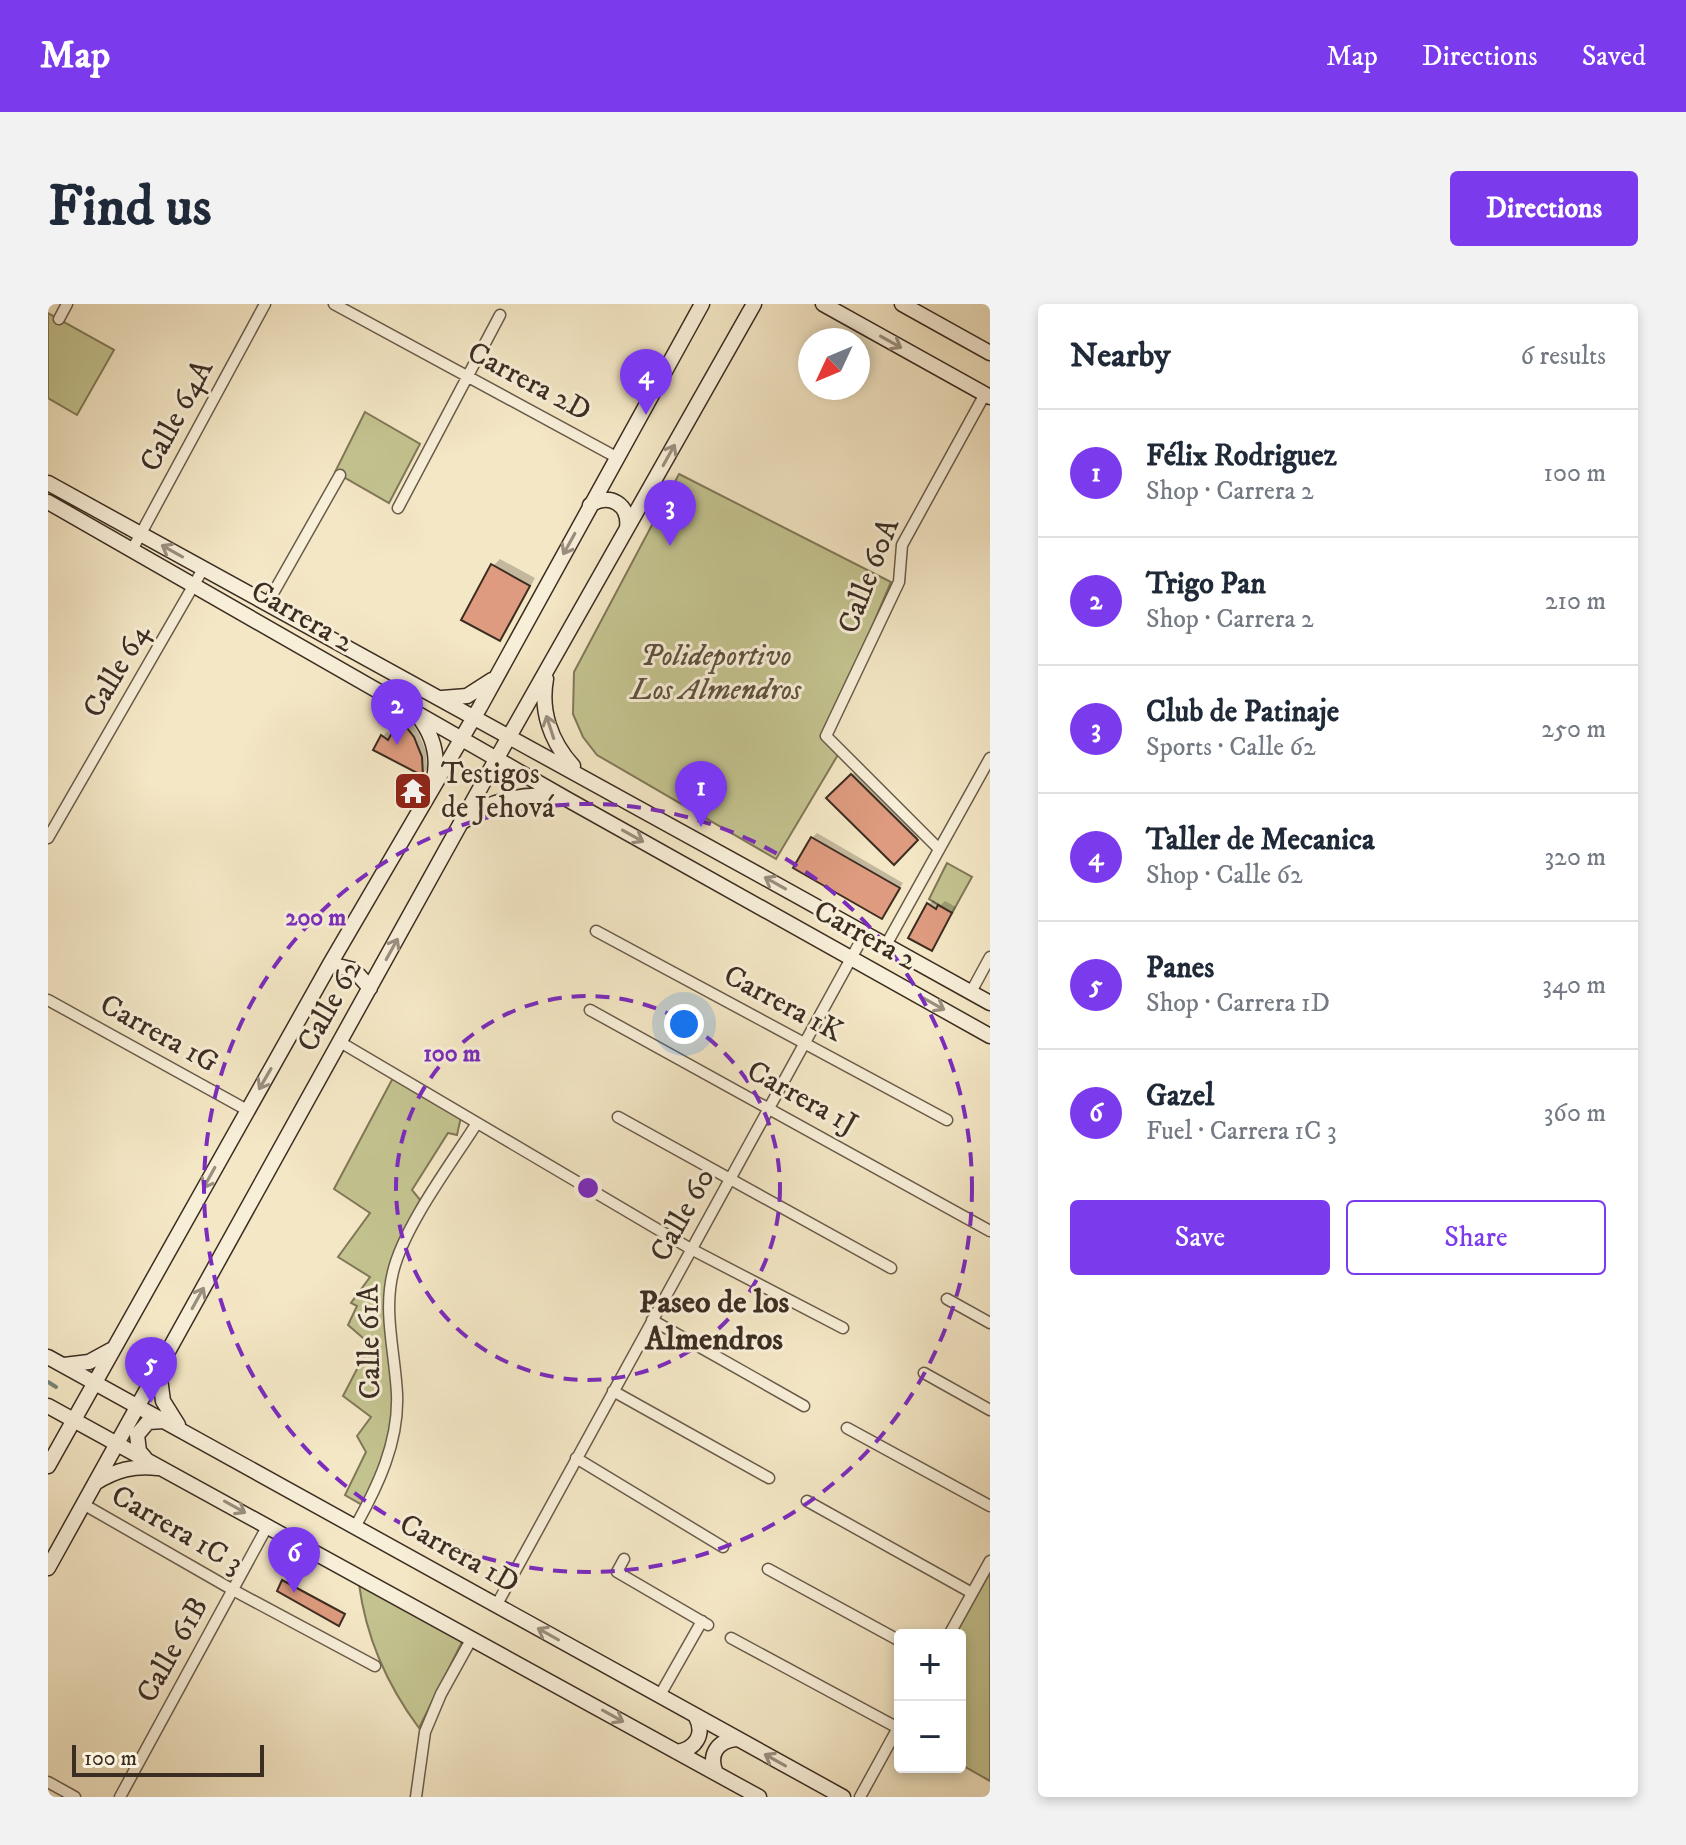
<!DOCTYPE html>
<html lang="en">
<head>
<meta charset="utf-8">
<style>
	body { margin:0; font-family:"IM FELL DW Pica",serif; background:#f2f2f3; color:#1f2937 }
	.controls { position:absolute; right:24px; bottom:24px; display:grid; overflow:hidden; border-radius:8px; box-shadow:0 4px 12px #0003 }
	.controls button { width:72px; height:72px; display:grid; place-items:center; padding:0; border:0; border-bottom:2px solid #e0e1e3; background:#fff; color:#1f2937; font:40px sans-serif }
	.compass { position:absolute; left:750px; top:24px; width:72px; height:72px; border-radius:50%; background:#fff; box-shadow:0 4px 12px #0003; rotate:226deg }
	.scale { position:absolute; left:24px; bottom:20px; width:192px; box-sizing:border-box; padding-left:8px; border:4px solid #3c2d22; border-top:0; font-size:22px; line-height:28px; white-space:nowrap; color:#3c2d22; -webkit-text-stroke:6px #f8efd9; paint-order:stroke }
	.you { position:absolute; left:636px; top:720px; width:28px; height:28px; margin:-20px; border:6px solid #fff; border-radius:50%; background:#1a73e8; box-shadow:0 0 0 12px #1a73e833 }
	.badge { display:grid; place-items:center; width:52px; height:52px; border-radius:50%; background:#7c3aed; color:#fff; font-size:26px; font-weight:700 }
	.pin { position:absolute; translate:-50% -66px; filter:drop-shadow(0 2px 4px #0008) }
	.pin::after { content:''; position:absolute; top:42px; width:28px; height:24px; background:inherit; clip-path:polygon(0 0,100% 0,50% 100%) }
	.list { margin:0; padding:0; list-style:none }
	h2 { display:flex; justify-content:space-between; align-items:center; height:104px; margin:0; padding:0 32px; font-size:34px }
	h2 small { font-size:26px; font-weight:400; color:#747a83 }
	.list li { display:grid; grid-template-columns:52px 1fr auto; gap:24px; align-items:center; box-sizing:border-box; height:128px; padding:0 32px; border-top:2px solid #e0e1e3 }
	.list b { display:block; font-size:30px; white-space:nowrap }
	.list p { margin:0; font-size:26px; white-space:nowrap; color:#747a83 }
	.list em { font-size:26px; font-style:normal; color:#747a83 }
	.actions { display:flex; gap:16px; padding:24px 32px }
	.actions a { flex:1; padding:18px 0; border:2px solid #7c3aed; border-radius:8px; text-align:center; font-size:28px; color:#7c3aed }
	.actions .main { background:#7c3aed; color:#fff }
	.map { position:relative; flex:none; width:942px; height:1493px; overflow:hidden; border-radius:8px }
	header { display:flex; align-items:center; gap:48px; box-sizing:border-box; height:112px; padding:0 40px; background:#7c3aed; color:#fff }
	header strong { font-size:38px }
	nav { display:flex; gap:44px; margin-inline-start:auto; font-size:28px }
	.intro { display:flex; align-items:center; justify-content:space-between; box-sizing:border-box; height:192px; padding:0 48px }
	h1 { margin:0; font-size:56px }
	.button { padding:20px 36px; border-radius:8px; background:#7c3aed; color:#fff; font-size:28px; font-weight:700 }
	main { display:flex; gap:48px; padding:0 48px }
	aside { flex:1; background:#fff; border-radius:8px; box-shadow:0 4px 12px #0003 }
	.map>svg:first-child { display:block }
</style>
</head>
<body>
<header>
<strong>Map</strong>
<nav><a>Map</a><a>Directions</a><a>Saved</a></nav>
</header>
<div class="intro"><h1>Find us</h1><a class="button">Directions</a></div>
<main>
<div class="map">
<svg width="942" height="1493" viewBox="0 0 942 1493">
	<rect width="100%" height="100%" fill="#f4e7c5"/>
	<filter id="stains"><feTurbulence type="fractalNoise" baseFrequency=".0025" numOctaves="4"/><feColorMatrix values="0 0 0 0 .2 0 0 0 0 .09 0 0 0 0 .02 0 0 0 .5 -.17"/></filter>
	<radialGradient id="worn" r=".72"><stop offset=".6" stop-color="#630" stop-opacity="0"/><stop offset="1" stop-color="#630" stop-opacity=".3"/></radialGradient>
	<!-- green -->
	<path fill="#c3c38f" stroke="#807858" stroke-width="2" d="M0 9 66 46 29 111 0 94Z
		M317 108 372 140 341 199 287 168Z
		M631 170 843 278 778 431 791 449 728 555 549 451 535 433 525 410 526 368Z
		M899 559 924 573 904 609 881 595Z
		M346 772 413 813 409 831 400 829 364 886 377 902 342 982 349 1092 341 1153 316 1202 297 1191 318 1148 309 1132 323 1113 295 1092 322 1040 300 1021 309 1002 303 999 322 973 290 953 322 909 286 885Z
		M942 1257V1477L912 1460V1331H901Z
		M311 1280 415 1336 371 1424C339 1381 318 1334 311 1280Z"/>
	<!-- shadow -->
	<path fill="#0003" d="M452 255 487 274 458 328 452 335 445 262Z
		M358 411 370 428 378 447 379 465 375 469 334 433 339 428 345 431Z
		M809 466 874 530 846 558 781 494Z
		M769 529 855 579 834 612 764 534Z
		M885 596 893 601 897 597 908 603 884 645 880 601Z
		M237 1277 297 1309 291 1319 231 1286Z"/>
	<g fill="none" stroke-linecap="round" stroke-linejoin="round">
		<!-- stream -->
		<path stroke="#768578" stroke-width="4" d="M0 1078 8 1083"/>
	</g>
	<!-- building -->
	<path fill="#de9b7f" stroke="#3c2d22" stroke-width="2" d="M443 260 482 282 452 337 413 316Z
		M352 415 366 433 374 453 375 472 325 446 333 431 340 436Z
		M803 470 870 536 846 561 778 494Z
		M763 533 852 584 834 615 745 564Z
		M879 599 888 605 890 601 904 609 884 647 860 634Z
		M234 1276 297 1310 291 1322 229 1287Z"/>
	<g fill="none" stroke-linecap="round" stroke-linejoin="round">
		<!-- street casing -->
		<g stroke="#6a5c4b" stroke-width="13">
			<path id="street" d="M286 0 568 153
				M11 15 19 0
				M350 204 452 11
				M84 246 217 0
				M219 300 292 171
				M0 534 155 265
				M891 545 778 432 851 278 854 241 937 90
				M548 627 899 816
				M838 641 942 454
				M923 688 942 653
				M0 696 199 806
				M542 706 942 927
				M292 738 643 945 795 1024
				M570 813 843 964
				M899 995 942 1019
				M604 1016 756 1102
				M876 1069 942 1106
				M565 1087 721 1174
				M799 1124 942 1202
				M528 1154 675 1243
				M759 1197 924 1289
				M35 1200 185 1286 327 1362
				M307 1223C330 1182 351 1138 349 1090 347 1049 335 1008 345 968 356 922 403 860 429 819
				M576 1255 569 1268 660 1321
				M720 1265 852 1337
				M448 1302 817 629
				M901 1331 942 1257
				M683 1334 850 1424
				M612 1391 654 1317
				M0 1478 27 1493
				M72 1493 220 1221
				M368 1493 377 1428 393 1390 424 1334
				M812 1493 852 1420"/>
		</g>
		<!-- secondary casing -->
		<g stroke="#3c2d22" stroke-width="17">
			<path id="secondary" d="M775 0 942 93
				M854 0 942 49
				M0 179C314 353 629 524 942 699
				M0 198 517 494 942 732
				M542 201C562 188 582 201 579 224
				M498 375C492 407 503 438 525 462
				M394 394 419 392 444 376
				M370 412C385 431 391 451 386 474
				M416 517C440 496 478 488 509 493
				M282 660 306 666 322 684
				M0 1053 795 1493
				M16 1061 41 1058 63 1046
				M111 1067 115 1097 130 1121
				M0 1102 711 1493
				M97 1154 91 1147 89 1131 100 1118 116 1117
				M0 1162 282 660 432 403 654 0
				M47 1179C68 1166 86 1161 110 1164
				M0 1264 445 461 706 0
				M629 1448C648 1445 657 1430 648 1413
				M668 1469C660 1451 669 1437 688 1435"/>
		</g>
		<!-- street -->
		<use href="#street" stroke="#f8efd9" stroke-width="10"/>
		<!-- secondary -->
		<use href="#secondary" stroke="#f8efd9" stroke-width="14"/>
	</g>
	<!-- one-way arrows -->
	<defs><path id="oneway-shaft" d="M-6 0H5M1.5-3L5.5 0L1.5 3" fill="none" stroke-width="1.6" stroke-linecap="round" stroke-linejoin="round" transform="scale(2)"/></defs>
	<g stroke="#9a8e7e">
		<use href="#oneway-shaft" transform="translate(843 38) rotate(29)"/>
		<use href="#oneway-shaft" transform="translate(621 151) rotate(-61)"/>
		<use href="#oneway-shaft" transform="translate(521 240) rotate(119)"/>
		<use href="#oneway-shaft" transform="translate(124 247) rotate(-151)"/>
		<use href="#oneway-shaft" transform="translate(502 423) rotate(-108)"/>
		<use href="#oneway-shaft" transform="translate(585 532) rotate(29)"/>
		<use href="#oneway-shaft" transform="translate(727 579) rotate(-151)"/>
		<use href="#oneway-shaft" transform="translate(344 645) rotate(-61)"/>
		<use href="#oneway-shaft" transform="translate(886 700) rotate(29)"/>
		<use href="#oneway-shaft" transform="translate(217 775) rotate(120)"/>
		<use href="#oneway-shaft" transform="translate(161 874) rotate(119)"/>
		<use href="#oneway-shaft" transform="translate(150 994) rotate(-61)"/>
		<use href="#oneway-shaft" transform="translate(187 1203) rotate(29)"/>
		<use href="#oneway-shaft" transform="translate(500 1330) rotate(-151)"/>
		<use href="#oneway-shaft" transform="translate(565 1412) rotate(29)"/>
		<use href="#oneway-shaft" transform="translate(727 1456) rotate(-151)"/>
	</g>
	<!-- distance rings -->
	<g fill="none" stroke="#7b2cbf" stroke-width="4" stroke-dasharray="14 10">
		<circle cx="540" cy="884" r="192"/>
		<circle cx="540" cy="884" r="384"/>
	</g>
	<!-- icons -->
	<defs>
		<g id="temple-square" transform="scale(2)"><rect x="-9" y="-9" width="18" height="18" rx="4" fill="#8f2418" stroke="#f8efd9"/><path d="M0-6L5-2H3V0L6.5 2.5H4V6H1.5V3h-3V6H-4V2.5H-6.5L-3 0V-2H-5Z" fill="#fff"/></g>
	</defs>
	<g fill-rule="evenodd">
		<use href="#temple-square" x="365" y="487"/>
	</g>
	<g text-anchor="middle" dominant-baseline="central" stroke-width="6" stroke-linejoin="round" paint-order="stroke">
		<!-- street labels -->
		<g font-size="30" fill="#3c2d22" stroke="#f8efd9">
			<text transform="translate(481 78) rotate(28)">Carrera 2D</text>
			<text transform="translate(129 112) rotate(-62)">Calle 64A</text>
			<text transform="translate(821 272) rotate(-69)">Calle 60A</text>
			<text transform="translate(254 313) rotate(30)">Carrera 2</text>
			<text transform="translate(69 367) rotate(-60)">Calle 64</text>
			<text transform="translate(817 632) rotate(29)">Carrera 2</text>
			<text transform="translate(735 700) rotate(28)">Carrera 1K</text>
			<text transform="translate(282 702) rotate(-61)">Calle 62</text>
			<text transform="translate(111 730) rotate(29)">Carrera 1G</text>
			<text transform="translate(754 794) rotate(29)">Carrera 1J</text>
			<text transform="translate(635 911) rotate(-61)">Calle 60</text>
			<text transform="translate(322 1038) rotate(-91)">Calle 61A</text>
			<text transform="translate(129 1226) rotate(30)">Carrera 1C 3</text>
			<text transform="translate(411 1250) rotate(29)">Carrera 1D</text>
			<text transform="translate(125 1346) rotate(-61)">Calle 61B</text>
		</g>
		<!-- park labels -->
		<g font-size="30" font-style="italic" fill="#5e523d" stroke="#f8efd9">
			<text x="668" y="352">Polideportivo<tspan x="668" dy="34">Los Almendros</tspan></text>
		</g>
		<!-- poi labels -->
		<g font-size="30" fill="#3c2d22" stroke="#f8efd9" text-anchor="start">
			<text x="393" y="470">Testigos<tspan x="393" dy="34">de Jehová</tspan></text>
		</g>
		<!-- neighbourhood labels -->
		<g font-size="32" font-weight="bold" fill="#3c2d22" stroke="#f8efd9">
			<text x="666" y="999">Paseo de los<tspan x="666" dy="37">Almendros</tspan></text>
		</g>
	</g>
	<circle cx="540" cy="884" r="12" fill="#7b2cbf" stroke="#f8efd9" stroke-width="4"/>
	<g font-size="24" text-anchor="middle" font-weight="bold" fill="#7b2cbf" stroke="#f8efd9" stroke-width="6" stroke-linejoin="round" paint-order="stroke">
		<text x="268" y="621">200 m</text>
		<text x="404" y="757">100 m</text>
	</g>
	<rect width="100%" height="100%" filter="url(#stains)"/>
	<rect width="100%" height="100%" fill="url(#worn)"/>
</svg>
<div class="controls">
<button>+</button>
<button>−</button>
</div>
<svg class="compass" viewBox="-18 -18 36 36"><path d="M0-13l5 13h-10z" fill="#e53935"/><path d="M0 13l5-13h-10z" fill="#747a83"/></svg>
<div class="scale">100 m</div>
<div class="you"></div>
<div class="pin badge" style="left:653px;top:523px">1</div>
<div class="pin badge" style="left:349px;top:441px">2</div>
<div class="pin badge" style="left:622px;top:242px">3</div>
<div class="pin badge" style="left:598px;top:111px">4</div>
<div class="pin badge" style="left:103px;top:1099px">5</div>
<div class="pin badge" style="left:246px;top:1289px">6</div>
</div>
<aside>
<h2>Nearby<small>6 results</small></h2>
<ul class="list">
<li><span class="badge">1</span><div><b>Félix Rodriguez</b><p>Shop · Carrera 2</p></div><em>100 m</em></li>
<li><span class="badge">2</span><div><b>Trigo Pan</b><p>Shop · Carrera 2</p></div><em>210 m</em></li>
<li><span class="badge">3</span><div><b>Club de Patinaje</b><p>Sports · Calle 62</p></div><em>250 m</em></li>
<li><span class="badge">4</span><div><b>Taller de Mecanica</b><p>Shop · Calle 62</p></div><em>320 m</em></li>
<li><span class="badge">5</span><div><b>Panes</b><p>Shop · Carrera 1D</p></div><em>340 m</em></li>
<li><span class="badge">6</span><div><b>Gazel</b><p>Fuel · Carrera 1C 3</p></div><em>360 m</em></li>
</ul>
<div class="actions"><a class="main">Save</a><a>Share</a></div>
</aside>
</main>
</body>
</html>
